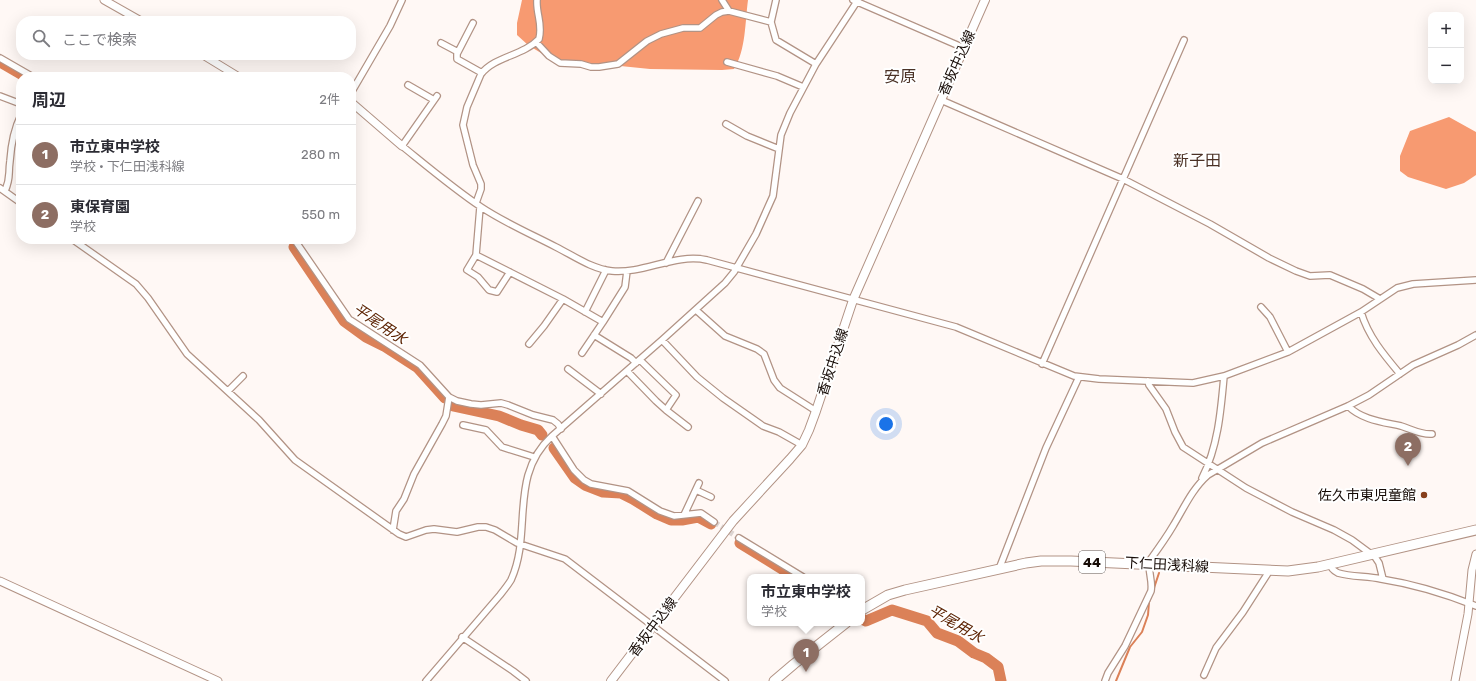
<!DOCTYPE html>
<html lang="ja">
<head>
<meta charset="utf-8">
<style>
	body { margin:0; font-family:Rubik,"Noto Sans JP",sans-serif; background:#f2f2f3; color:#2b2b33 }
	.controls { position:absolute; right:12px; top:12px; display:grid; overflow:hidden; border-radius:8px; box-shadow:0 4px 16px #0002 }
	.controls button { width:36px; height:36px; display:grid; place-items:center; padding:0; border:0; border-bottom:1px solid #e1e1e2; background:#fff; color:#2b2b33; font:20px sans-serif }
	.you { position:absolute; left:886px; top:424px; width:14px; height:14px; margin:-10px; border:3px solid #fff; border-radius:50%; background:#1a73e8; box-shadow:0 0 0 6px #1a73e833 }
	.badge { display:grid; place-items:center; width:26px; height:26px; border-radius:50%; background:#7c3aed; color:#fff; font-size:13px; font-weight:700 }
	.pin { position:absolute; translate:-50% -33px; filter:drop-shadow(0 1px 2px #0008) }
	.pin::after { content:''; position:absolute; top:21px; width:14px; height:12px; background:inherit; clip-path:polygon(0 0,100% 0,50% 100%) }
	.popup { position:absolute; left:747px; top:574px; width:118px; height:52px; box-sizing:border-box; display:grid; place-content:center; border-radius:8px; background:#fff; filter:drop-shadow(0 1px 3px #0005); font-size:13px; white-space:nowrap; color:#7c7c81 }
	.popup b { font-size:15px; color:#2b2b33 }
	.popup::after { content:''; position:absolute; left:50%; top:100%; margin-left:-8px; border:8px solid transparent; border-top-color:#fff }
	.list { margin:0; padding:0; list-style:none }
	h2 { display:flex; justify-content:space-between; align-items:center; height:52px; margin:0; padding:0 16px; font-size:17px }
	h2 small { font-size:13px; font-weight:400; color:#7c7c81 }
	.list li { display:grid; grid-template-columns:26px 1fr auto; gap:12px; align-items:center; box-sizing:border-box; height:60px; padding:0 16px; border-top:1px solid #e1e1e2 }
	.list b { display:block; font-size:15px; white-space:nowrap }
	.list p { margin:0; font-size:13px; white-space:nowrap; color:#7c7c81 }
	.list em { font-size:13px; font-style:normal; color:#7c7c81 }
	.icon { flex:none; width:22px; height:22px; fill:none; stroke:currentColor; stroke-width:2; stroke-linecap:round; stroke-linejoin:round }
	.map { position:relative; flex:none; width:1476px; height:681px; overflow:hidden }
	.search { position:absolute; background:#fff; box-shadow:0 4px 16px #0002; left:16px; top:16px; width:340px; height:44px; display:flex; align-items:center; gap:10px; box-sizing:border-box; padding:0 14px; border-radius:16px; color:#7c7c81; font-size:15px }
	.panel { position:absolute; background:#fff; box-shadow:0 4px 16px #0002; left:16px; top:72px; width:340px; height:172px; border-radius:16px }
	.map>svg:first-child { display:block }
</style>
</head>
<body>
<div class="map">
<svg width="1476" height="681" viewBox="0 0 1476 681">
	<rect width="100%" height="100%" fill="#fff8f5"/>
	<!-- forest -->
	<path fill="#f79a71" d="M522 0H748C745 22 746 50 734 69L722 70 650 69 561 60 541 53 528 45 517 35V23Z
		M1449 117 1476 132V175L1464 183 1446 189 1408 177 1400 171V156L1410 131Z"/>
	<g fill="none" stroke-linecap="round" stroke-linejoin="round">
		<!-- stream -->
		<path stroke="#db8158" stroke-width="2" d="M1153 591 1159 573
			M1116 681 1130 647 1142 632 1148 615 1149 602 1151 597"/>
		<!-- river -->
		<path stroke="#db8158" stroke-width="11" d="M0 62 26 77
			M294 247 344 321 366 337 384 346 418 368 445 398
			M453 406 499 416 521 425 538 430 542 435
			M554 448 575 478 585 485 603 492 621 493 633 499 657 514 671 520H682L698 517 711 524
			M740 543 795 577
			M862 619 866 621 892 610 927 621 937 633 958 641 974 653 986 658 998 667 1001 681"/>
		<!-- minor-tunnel -->
		<path stroke="#dcd4d1" stroke-width="5.5" stroke-dasharray="5.5 3" stroke-linecap="butt" d="M714 522 739 538"/>
		<!-- minor casing -->
		<g stroke="#b29385" stroke-width="8">
			<path id="minor" d="M722 0 729 11
				M776 0 771 22 776 40 816 64
				M853 0 964 48
				M473 23 457 54V59L482 73
				M536 42 549 56 560 63 581 64 591 67H599L618 64 647 41 661 34 683 28H700L716 15 722 12 729 11 771 22
				M441 43 458 52
				M0 58 33 77
				M727 62 777 76 803 87
				M408 85 434 100
				M351 93 390 26 402 0
				M0 96 21 104
				M437 96 402 146C428 167 454 189 481 207 505 223 531 234 556 247 574 256 592 269 612 271 644 274 675 253 707 260L956 327 1074 376 1099 379 1193 383 1224 376 1288 352 1361 312 1397 288 1413 284 1476 280
				M941 100 1123 179 1210 224 1269 258 1296 271 1310 276 1330 275 1363 289 1380 299
				M726 124 747 136 779 149
				M0 188 21 203
				M5 191C11 177 8 175 10 161 11 146 14 129 21 115
				M476 203 481 189V184L473 165 463 125 467 107 481 74C495 56 523 56 539 39 543 24 536 14 537 0
				M480 207 476 255 563 299 603 322 582 353
				M72 239 136 284 148 298 187 354 259 420 295 460 399 534 406 537 426 530 434 529 457 532 478 527H486L495 530 517 543 565 559 725 681
				M294 239 349 319 420 365 449 397 457 401 471 404 481 405 501 403 508 405 533 415 553 420 558 424 561 429
				M476 255 467 270 478 277 489 290 497 292 510 272
				M666 263 698 201
				M1261 307 1270 317 1288 352
				M696 310 725 336 757 349 764 354 774 380 780 388 816 411
				M585 312 606 270
				M1361 312C1368 336 1384 355 1400 374
				M603 322 625 287 627 271
				M594 335 631 358 636 363
				M662 340 697 377 723 398 763 426 779 432 802 445
				M529 344 544 326 563 299
				M640 360 676 395 666 410 688 427
				M1042 364 1184 40
				M568 369 601 394
				M627 371 656 401 666 410
				M1148 381 1149 385 1166 409 1175 432 1183 447 1246 488 1292 512 1334 530 1352 540 1375 557 1379 563 1383 579
				M228 391 243 376
				M1348 406C1362 420 1383 422 1401 426 1411 429 1421 435 1432 434
				M463 425 486 430 502 447 534 457
				M552 436 574 470 584 480 591 484 628 491 660 511 674 516 701 513 714 522
				M1202 478C1218 447 1221 410 1224 376
				M696 490 711 497
				M684 515 699 483
				M393 530 396 511 404 499 414 474 442 424 446 416 449 397
				M739 538 803 577
				M1330 564C1331 569 1334 571 1338 573 1351 577 1367 576 1381 579 1413 584 1446 594 1476 606
				M999 569 1046 448 1079 377
				M462 637 513 671 526 681
				M1204 675 1216 648 1243 612 1270 570
				M426 681 500 595C504 590 508 585 511 580 533 532 508 476 552 436L662 340 725 283 734 272 756 234 773 196 781 135 790 113 816 64 858 0
				M1105 681 1108 673 1125 646 1151 591C1153 580 1147 570 1150 560 1158 549 1166 538 1173 526 1184 508 1192 489 1208 475L1262 443 1348 406 1369 395 1413 365 1458 345 1476 335"/>
		</g>
		<!-- tertiary casing -->
		<g stroke="#b29385" stroke-width="9">
			<path id="tertiary" d="M104 0 141 21
				M203 55 239 77
				M351 102 402 146
				M0 581 218 681
				M1455 681 1468 614 1472 570 1476 554"/>
		</g>
		<!-- secondary casing -->
		<g stroke="#b29385" stroke-width="10">
			<path id="secondary" d="M611 681 733 521 790 459 802 445 809 430 816 411 853 300 985 0"/>
		</g>
		<!-- primary casing -->
		<g stroke="#b29385" stroke-width="11">
			<path id="primary" d="M862 610 888 595 905 590 1026 563 1041 561H1071L1288 571 1318 567 1476 530
				M774 681 794 664 846 623"/>
		</g>
		<!-- minor -->
		<use href="#minor" stroke="#fff" stroke-width="5.5"/>
		<!-- tertiary -->
		<use href="#tertiary" stroke="#fff" stroke-width="7"/>
		<!-- secondary -->
		<use href="#secondary" stroke="#fff" stroke-width="8"/>
		<!-- primary -->
		<use href="#primary" stroke="#fff" stroke-width="9"/>
	</g>
	<!-- markers -->
	<circle fill="#87401d" stroke="#fff" stroke-width="1.5" cx="1424" cy="495" r="4"/>
	<g text-anchor="middle" dominant-baseline="central" stroke-width="4" stroke-linejoin="round" paint-order="stroke">
		<!-- shield labels -->
		<rect fill="#fff" stroke="#5c5451" stroke-width="1" x="1079" y="551" width="26" height="22" rx="3"/>
		<g font-size="13" font-weight="bold" fill="#160b06">
			<text x="1092" y="562">44</text>
		</g>
		<!-- street labels -->
		<g font-size="14" fill="#160b06" stroke="#fff">
			<text transform="translate(957 63) rotate(-66)">香坂中込線</text>
			<text transform="translate(833 362) rotate(-72)">香坂中込線</text>
			<text transform="translate(1167 565) rotate(3)">下仁田浅科線</text>
			<text transform="translate(653 627) rotate(-53)">香坂中込線</text>
		</g>
		<!-- poi labels -->
		<g font-size="14" fill="#160b06" stroke="#fff" text-anchor="end">
			<text x="1416" y="495">佐久市東児童館</text>
		</g>
		<!-- water labels -->
		<g font-size="15" font-style="italic" fill="#5e2505" stroke="#fff">
			<text transform="translate(380 324) rotate(34)">平尾用水</text>
			<text transform="translate(956 624) rotate(30)">平尾用水</text>
		</g>
		<!-- quarter labels -->
		<g font-size="16" fill="#4c3226" stroke="#fff">
			<text x="900" y="76">安原</text>
			<text x="1197" y="160">新子田</text>
		</g>
	</g>
</svg>
<div class="controls">
<button>+</button>
<button>−</button>
</div>
<div class="you"></div>
<div class="pin badge" style="left:806px;top:672px;background:#8d6e63">1</div>
<div class="popup"><b>市立東中学校</b>学校</div>
<div class="pin badge" style="left:1408px;top:466px;background:#8d6e63">2</div>
<div class="search"><svg class="icon" aria-label="search" viewBox="0 0 24 24"><circle cx="10" cy="10" r="6"/><path d="M15 15l6 6"/></svg>ここで検索</div>
<section class="panel">
<h2>周辺<small>2件</small></h2>
<ul class="list">
<li><span class="badge" style="background:#8d6e63">1</span><div><b>市立東中学校</b><p>学校 · 下仁田浅科線</p></div><em>280 m</em></li>
<li><span class="badge" style="background:#8d6e63">2</span><div><b>東保育園</b><p>学校</p></div><em>550 m</em></li>
</ul>
</section>
</div>
</body>
</html>
